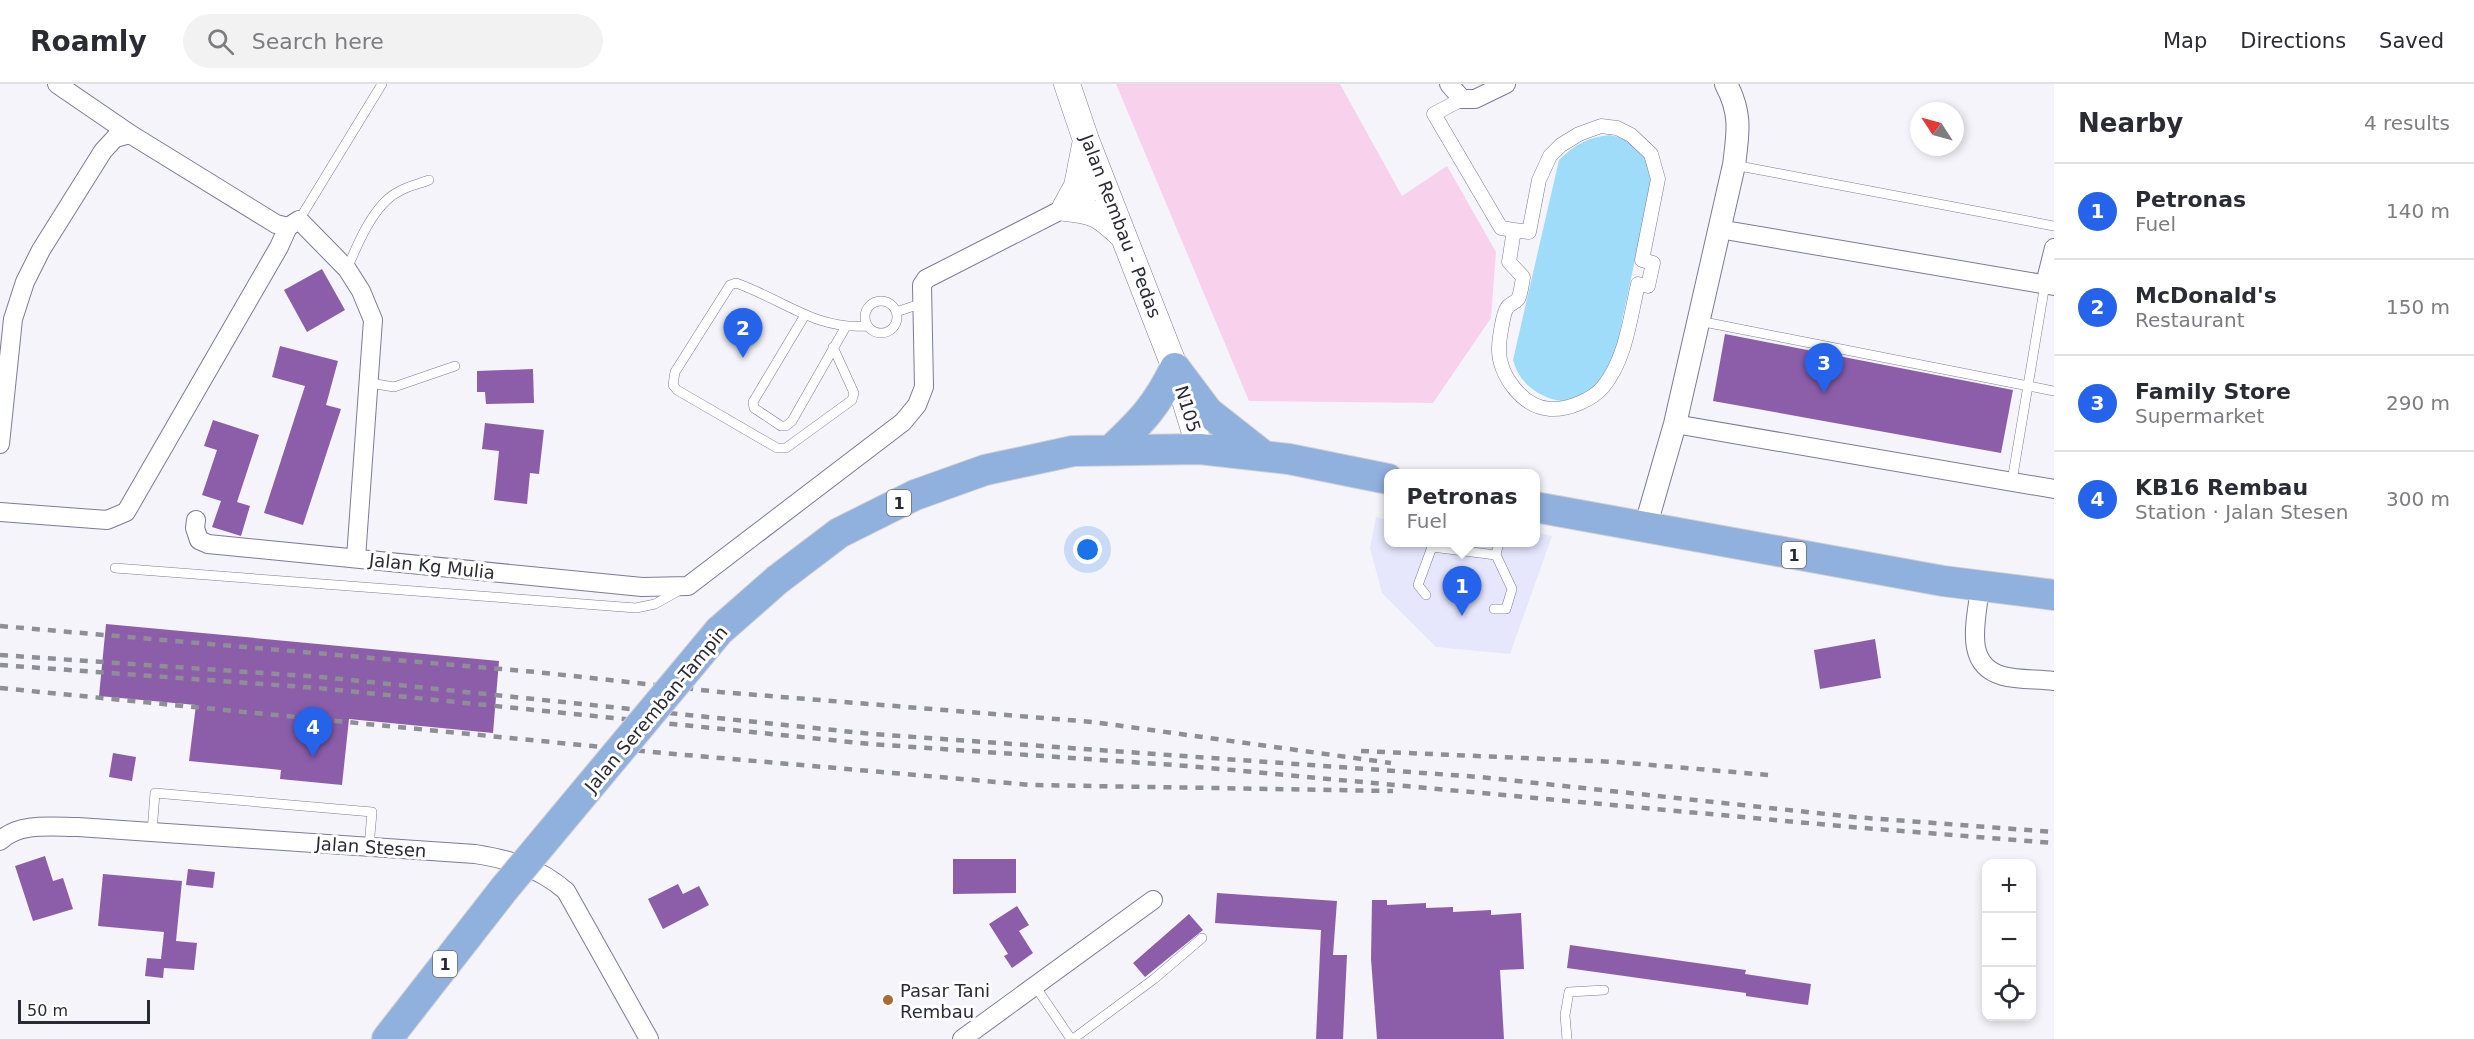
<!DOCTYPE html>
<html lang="en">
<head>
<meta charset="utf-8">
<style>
	body { margin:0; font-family:"DejaVu Sans",sans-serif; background:#f2f2f3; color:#2b2b33 }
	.controls { position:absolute; right:18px; bottom:18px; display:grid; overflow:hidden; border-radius:12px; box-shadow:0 3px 9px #0003 }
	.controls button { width:54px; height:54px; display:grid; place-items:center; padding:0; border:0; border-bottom:2px solid #e1e1e2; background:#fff; color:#2b2b33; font:30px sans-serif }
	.compass { position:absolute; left:1910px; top:18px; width:54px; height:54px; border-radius:50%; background:#fff; box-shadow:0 3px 9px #0003; rotate:306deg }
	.scale { position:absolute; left:18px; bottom:15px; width:132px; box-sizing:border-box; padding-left:6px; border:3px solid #2a2a35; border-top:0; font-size:16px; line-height:21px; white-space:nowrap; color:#2a2a35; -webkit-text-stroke:4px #fff; paint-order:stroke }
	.you { position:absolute; left:1088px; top:466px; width:21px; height:21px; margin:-15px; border:4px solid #fff; border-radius:50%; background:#1a73e8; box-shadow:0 0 0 9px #1a73e833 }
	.badge { display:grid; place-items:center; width:39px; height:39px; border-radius:50%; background:#2563eb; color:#fff; font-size:20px; font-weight:700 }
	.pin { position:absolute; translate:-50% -50px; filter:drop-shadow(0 2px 3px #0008) }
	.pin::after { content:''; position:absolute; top:32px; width:21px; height:18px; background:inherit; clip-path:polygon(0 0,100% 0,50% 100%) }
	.popup { position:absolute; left:1384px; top:385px; width:156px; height:78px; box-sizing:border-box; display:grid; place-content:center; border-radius:12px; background:#fff; filter:drop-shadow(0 2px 4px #0005); font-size:20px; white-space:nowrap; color:#7c7c81 }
	.popup b { font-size:22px; color:#2b2b33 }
	.popup::after { content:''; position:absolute; left:50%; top:100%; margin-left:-12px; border:12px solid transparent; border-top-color:#fff }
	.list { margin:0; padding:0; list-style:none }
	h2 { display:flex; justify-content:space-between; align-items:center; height:78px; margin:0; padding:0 24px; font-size:26px }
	h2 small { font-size:20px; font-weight:400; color:#7c7c81 }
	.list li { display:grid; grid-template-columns:39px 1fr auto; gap:18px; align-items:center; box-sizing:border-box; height:96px; padding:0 24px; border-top:2px solid #e1e1e2 }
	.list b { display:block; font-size:22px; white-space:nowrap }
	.list p { margin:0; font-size:20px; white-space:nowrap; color:#7c7c81 }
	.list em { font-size:20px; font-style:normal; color:#7c7c81 }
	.icon { flex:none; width:33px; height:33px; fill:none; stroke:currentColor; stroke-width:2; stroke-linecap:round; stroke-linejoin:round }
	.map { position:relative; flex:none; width:2054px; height:955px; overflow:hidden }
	header { display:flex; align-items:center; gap:36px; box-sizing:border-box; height:84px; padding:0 30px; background:#fff; border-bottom:2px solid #e1e1e2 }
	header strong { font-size:28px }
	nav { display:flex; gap:33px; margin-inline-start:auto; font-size:21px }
	.search { width:420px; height:54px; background:#f2f2f3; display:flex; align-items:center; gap:15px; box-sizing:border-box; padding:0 21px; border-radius:33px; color:#7c7c81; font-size:22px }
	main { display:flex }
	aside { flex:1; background:#fff }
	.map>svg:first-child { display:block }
</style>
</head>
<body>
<header>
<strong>Roamly</strong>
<div class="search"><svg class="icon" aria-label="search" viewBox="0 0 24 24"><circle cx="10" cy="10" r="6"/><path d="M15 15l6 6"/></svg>Search here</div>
<nav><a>Map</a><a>Directions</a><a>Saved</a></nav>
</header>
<main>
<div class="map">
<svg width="2054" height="955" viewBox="0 0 2054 955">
	<rect width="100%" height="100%" fill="#f4f4fa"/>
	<!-- built -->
	<path fill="#e6e7fd" d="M1376 433 1388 436V458H1535L1536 448 1552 452 1510 570 1436 563 1382 509 1370 464Z"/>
	<!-- green -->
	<path fill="#f8d2ec" d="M1116 0H1340L1402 112 1447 82 1496 168 1491 234 1433 319 1249 317Z"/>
	<!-- water -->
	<path fill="#9fdcf9" d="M1610 51C1638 58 1647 70 1653 97 1643 140 1633 184 1624 227 1620 244 1618 266 1611 281 1599 304 1577 325 1549 314 1531 307 1518 295 1513 276L1559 76C1574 61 1588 53 1610 51Z"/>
	<!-- building -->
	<path fill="#8c5eaa" d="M322 185 345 226 307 248 284 206Z
		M1725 250 2013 306 2001 369 1713 317Z
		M280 262 338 277 326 321 341 325 303 441 264 429 305 302 272 293Z
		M533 285 534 319 486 320 485 308H477V287Z
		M213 336 259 351 237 418 250 422 241 452 212 443 221 417 202 411 217 366 204 362Z
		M485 339 544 346 539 390 530 389 527 420 494 416 499 367 482 365Z
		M106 540 499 577 493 649 349 635 342 701 280 695 281 686 189 677 196 621 99 612Z
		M1875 555 1881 594 1820 605 1814 566Z
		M113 669 136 673 132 697 109 693Z
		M45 772 53 797 63 794 73 825 33 837 15 782Z
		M953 775H1016V809L953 810Z
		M188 785 215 788 213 804 186 801Z
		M103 790 182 797 176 857 197 859 194 886 164 884 163 894 145 892 147 874 161 875 164 848 98 842Z
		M678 800 683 810 699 802 709 821 663 845 648 815Z
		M1217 809 1337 817 1333 871H1347L1343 955H1316L1321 846 1215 839Z
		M1372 816H1387V821L1426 819V824L1453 823V828L1491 826V831L1521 829 1524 885 1500 886 1504 955H1377L1371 875Z
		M1017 822 1029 841 1019 847 1033 869 1012 884 1004 872 1008 870 989 840Z
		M1189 830 1203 846 1145 893 1133 879Z
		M1570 861 1746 886 1745 890 1811 900 1808 921 1746 912V909L1567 884Z"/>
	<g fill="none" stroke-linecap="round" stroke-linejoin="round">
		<!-- service casing -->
		<g stroke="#7b7b96" stroke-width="10">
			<path id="service" d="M1734 81 2054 142
				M299 136 382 0
				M347 185C357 161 374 120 398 108 407 102 419 100 429 96
				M865 233a16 16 0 1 1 32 0a16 16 0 1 1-32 0Z
				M896 228 923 219
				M805 231 753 318 754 324 781 342H786L792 337 845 244
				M1699 237 2054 307
				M833 263 854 309 852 316 786 364H777L677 306 673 301 675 288 730 201 736 199C782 215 815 246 866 242
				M370 299 394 303 455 282
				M2012 397 2045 200
				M115 484 636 524 655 520 680 506
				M1426 511 1418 501 1432 463 1496 471
				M1494 525H1506L1512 505 1496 471 1499 458
				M152 748 155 709 372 728 369 763
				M1035 902 1071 955
				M1073 955 1154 895 1202 854
				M1567 955 1565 931 1569 908 1604 906"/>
		</g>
		<!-- pedestrian casing -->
		<g stroke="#7b7b96" stroke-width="15">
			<path id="pedestrian" d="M1462 15 1434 30 1501 144 1514 146 1509 178 1523 193C1522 199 1521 210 1518 215 1515 219 1509 220 1507 224 1503 229 1499 257 1499 264 1498 290 1522 323 1550 325 1568 326 1592 316 1603 303 1626 275 1630 234 1638 200L1648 202 1653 179 1642 176 1658 95 1651 70 1631 51 1617 44 1601 42 1579 50 1561 61 1550 72 1539 96 1529 148 1514 146"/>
		</g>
		<!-- minor casing -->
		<g stroke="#7b7b96" stroke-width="20">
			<path id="minor" d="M57 0 130 50 276 140 288 143
				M1449 0 1462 15H1475L1506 0
				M1719 145 2054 202
				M2045 200 2054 164
				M1675 340 2054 405
				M0 360 13 235 25 198 41 166 103 67 115 54 130 50
				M0 428 107 436 126 428 279 163 288 143 299 136 347 185 361 207 373 236 356 474
				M196 436 195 444 199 456 208 460 642 503 688 502 903 338 917 321 924 303 922 201 926 195 1065 124 1104 100
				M1980 503C1977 535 1962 581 2003 592 2018 596 2038 595 2054 597
				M0 757C19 738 53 743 78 743L475 770C511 776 538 783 566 807L649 955
				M962 955 1153 816"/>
		</g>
		<!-- tertiary casing -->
		<g stroke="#7b7b96" stroke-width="24">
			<path id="tertiary" d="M1645 444 1675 340 1734 81C1738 49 1742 30 1726 0"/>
		</g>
		<!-- secondary casing -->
		<g stroke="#7b7b96" stroke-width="27">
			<path id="secondary" d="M1067 0 1086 56 1175 284 1200 365
				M1086 56 1077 102 1065 124C1095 127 1100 130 1122 151"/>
		</g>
		<!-- trunk casing -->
		<g stroke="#d0d0d3" stroke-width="32">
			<path id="trunk" d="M1112 365C1142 337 1157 321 1175 284L1208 328 1264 372
				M1535 423 1943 497 2054 511
				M719 547 777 496 839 449 915 411 985 386 1073 367 1200 365 1289 375 1388 395
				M387 955 504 805"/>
		</g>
		<!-- service -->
		<use href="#service" stroke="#fff" stroke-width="9"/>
		<!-- pedestrian -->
		<use href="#pedestrian" stroke="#fff" stroke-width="14"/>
		<!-- minor -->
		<use href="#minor" stroke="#fff" stroke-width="18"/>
		<!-- tertiary -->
		<use href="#tertiary" stroke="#fff" stroke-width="22"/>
		<!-- secondary -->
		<use href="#secondary" stroke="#fff" stroke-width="26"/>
		<!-- trunk -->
		<use href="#trunk" stroke="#90b0de" stroke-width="30"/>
		<!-- rail -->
		<path stroke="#8e8e96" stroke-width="4.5" stroke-dasharray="8 8" stroke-linecap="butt" d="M0 542 536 588 720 608 1093 638 1391 679
			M0 571 321 593 872 650 1480 693 1854 733 2054 748
			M0 581 318 604 870 660 1188 682 1851 743 2054 759
			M0 604 663 669 1031 701 1393 707
			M1361 667 1616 678 1768 691"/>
		<!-- trunk-bridge casing -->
		<g stroke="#d0d0d3" stroke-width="32" stroke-linecap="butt">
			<path id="trunk-bridge" d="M504 805 719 547"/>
		</g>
		<!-- trunk-bridge -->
		<use href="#trunk-bridge" stroke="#90b0de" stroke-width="30"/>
	</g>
	<!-- markers -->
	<circle fill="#aa6a32" stroke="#fff" stroke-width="2" cx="888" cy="916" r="6"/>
	<g text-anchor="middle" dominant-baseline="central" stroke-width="6" stroke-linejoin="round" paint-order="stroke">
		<!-- shield labels -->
		<g fill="#fff" stroke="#6a6a72" stroke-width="1.5">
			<rect x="887" y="406" width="24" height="26" rx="4.5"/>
			<rect x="1782" y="458" width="24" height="26" rx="4.5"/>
			<rect x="433" y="867" width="24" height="26" rx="4.5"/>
		</g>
		<g font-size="16" font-weight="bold" fill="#2a2a35">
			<text x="899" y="419">1</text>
			<text x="1794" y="471">1</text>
			<text x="445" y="880">1</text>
		</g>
		<!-- street labels -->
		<g font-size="18" fill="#2a2a35" stroke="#fff">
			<text transform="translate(1121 142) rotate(69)">Jalan Rembau - Pedas</text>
			<text transform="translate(1188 325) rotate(73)">N105</text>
			<text transform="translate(432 482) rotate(6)">Jalan Kg Mulia</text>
			<text transform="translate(656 625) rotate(-50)">Jalan Seremban-Tampin</text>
			<text transform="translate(371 763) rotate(4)">Jalan Stesen</text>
		</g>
		<!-- poi labels -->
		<g font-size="18" fill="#2a2a35" stroke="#fff" text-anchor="start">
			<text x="900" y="906">Pasar Tani<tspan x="900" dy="21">Rembau</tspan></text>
		</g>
	</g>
</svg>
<div class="controls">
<button>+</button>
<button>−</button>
<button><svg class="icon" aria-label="locate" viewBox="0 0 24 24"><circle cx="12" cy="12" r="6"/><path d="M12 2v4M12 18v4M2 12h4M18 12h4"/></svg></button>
</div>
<svg class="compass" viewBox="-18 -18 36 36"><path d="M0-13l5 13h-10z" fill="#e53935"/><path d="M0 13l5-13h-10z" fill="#7c7c81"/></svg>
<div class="scale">50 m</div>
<div class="you"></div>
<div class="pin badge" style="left:1462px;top:532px">1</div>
<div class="popup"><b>Petronas</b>Fuel</div>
<div class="pin badge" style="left:743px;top:274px">2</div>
<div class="pin badge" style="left:1824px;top:309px">3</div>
<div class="pin badge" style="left:313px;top:673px">4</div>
</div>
<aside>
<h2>Nearby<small>4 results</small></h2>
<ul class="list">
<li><span class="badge">1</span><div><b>Petronas</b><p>Fuel</p></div><em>140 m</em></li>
<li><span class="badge">2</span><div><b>McDonald's</b><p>Restaurant</p></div><em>150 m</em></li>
<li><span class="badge">3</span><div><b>Family Store</b><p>Supermarket</p></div><em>290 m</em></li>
<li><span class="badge">4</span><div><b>KB16 Rembau</b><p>Station · Jalan Stesen</p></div><em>300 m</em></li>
</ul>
</aside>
</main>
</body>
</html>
